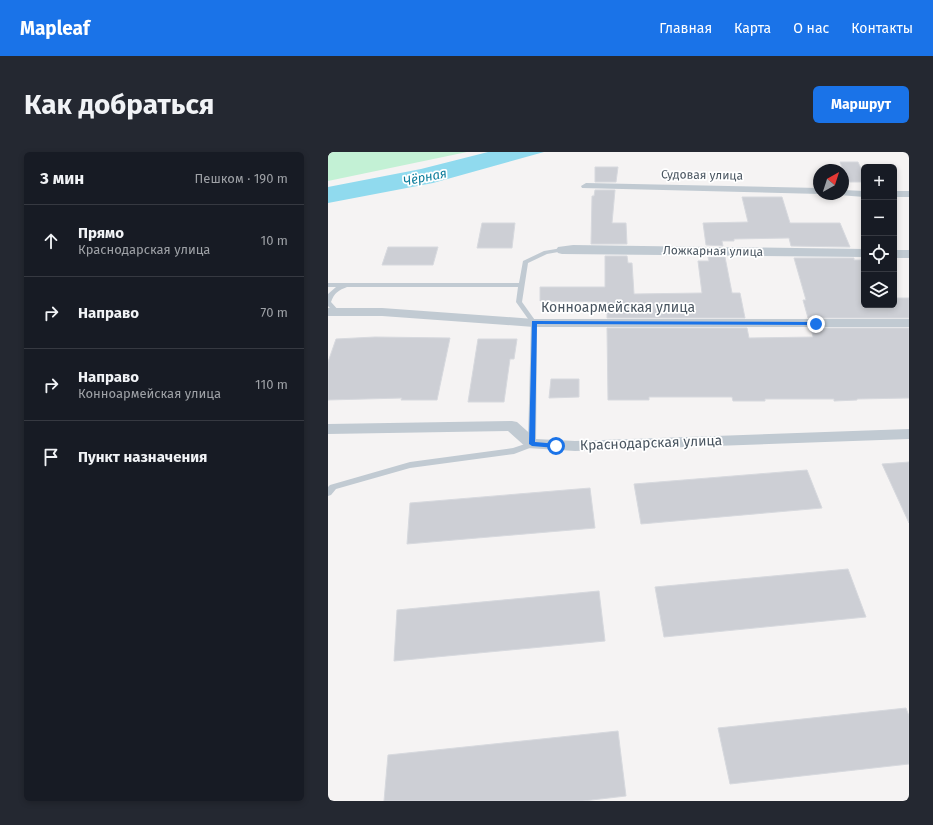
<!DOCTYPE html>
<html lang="ru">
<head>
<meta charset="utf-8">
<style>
	body { margin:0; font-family:"Fira Sans",sans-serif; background:#242831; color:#f1f3f6 }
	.controls { position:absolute; right:12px; top:12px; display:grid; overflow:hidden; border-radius:6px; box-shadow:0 2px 6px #0003 }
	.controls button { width:36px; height:36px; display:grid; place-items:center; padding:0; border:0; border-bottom:1px solid #363941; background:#171b24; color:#f1f3f6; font:20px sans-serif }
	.compass { position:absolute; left:485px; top:12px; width:36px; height:36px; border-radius:50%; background:#171b24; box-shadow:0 2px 6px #0003; rotate:39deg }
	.stop { position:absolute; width:12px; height:12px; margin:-9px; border:3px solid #1a73e8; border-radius:50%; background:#fff }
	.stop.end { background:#1a73e8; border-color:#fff; box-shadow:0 1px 4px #0008 }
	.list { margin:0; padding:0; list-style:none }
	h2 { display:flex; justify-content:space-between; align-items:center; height:52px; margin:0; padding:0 16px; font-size:17px }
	h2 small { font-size:13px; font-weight:400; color:#9ea1a6 }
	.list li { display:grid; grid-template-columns:26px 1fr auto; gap:12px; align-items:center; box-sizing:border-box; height:72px; padding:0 16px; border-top:1px solid #363941 }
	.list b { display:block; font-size:15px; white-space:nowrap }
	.list p { margin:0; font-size:13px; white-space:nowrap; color:#9ea1a6 }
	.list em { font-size:13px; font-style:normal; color:#9ea1a6 }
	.icon { flex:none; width:22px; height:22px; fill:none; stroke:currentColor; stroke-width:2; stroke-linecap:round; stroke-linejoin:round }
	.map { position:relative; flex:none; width:581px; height:649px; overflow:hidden; border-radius:6px }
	header { display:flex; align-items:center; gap:24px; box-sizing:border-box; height:56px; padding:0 20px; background:#1a73e8; color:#fff }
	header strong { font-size:19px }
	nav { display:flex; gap:22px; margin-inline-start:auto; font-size:14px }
	.intro { display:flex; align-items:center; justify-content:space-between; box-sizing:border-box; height:96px; padding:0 24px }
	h1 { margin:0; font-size:28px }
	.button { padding:10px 18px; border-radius:6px; background:#1a73e8; color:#fff; font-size:14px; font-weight:700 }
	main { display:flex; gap:24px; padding:0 24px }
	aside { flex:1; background:#171b24; border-radius:6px; box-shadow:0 2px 6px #0003 }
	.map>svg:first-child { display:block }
</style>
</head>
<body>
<header>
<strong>Mapleaf</strong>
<nav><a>Главная</a><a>Карта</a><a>О нас</a><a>Контакты</a></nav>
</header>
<div class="intro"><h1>Как добраться</h1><a class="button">Маршрут</a></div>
<main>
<aside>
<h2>3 мин<small>Пешком · 190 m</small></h2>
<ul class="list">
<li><svg class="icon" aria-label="ahead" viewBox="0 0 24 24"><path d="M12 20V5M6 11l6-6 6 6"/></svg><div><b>Прямо</b><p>Краснодарская улица</p></div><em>10 m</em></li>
<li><svg class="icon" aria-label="right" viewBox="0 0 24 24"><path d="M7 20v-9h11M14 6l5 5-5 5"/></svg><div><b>Направо</b></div><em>70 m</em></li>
<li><svg class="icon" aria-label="right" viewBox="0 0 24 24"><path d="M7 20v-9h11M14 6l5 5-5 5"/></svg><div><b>Направо</b><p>Конноармейская улица</p></div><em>110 m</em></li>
<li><svg class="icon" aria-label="arrive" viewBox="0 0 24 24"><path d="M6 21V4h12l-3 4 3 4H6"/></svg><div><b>Пункт назначения</b></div></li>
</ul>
</aside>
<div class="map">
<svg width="581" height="649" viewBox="0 0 581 649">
	<rect width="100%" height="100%" fill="#f5f3f3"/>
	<!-- green -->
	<path fill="#c3f1d5" d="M0 0H139L0 29Z"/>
	<!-- water -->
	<path fill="#90daee" d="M160 0H216L105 31 0 51V35L93 17Z"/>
	<!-- building -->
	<path fill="#cdcfd5" stroke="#d7d9de" d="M512 10H530L536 23V30H520Z
		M267 15H290L288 30H267Z
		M267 38H287L284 71H298L299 92H263L264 44H266Z
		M414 45H454L462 71H512L522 95 463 94 461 86 406 87V89H394L395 94 378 93 375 71 420 70Z
		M154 71H187L184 96H149Z
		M60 95H110L105 113H54Z
		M277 104H299L300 111H304L306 142 374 141 370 109H381L380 105H397L404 141H412L417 166H279V150L212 149V135H277Z
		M466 106H526V108H536V153H566V146H581V166H480L475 148H478Z
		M279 176H419L421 186 485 185 483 176H581V246L529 247V248L506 249V247H437V249H405L404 245H321V248H280Z
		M47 185 122 186 109 248H73L74 246 0 248V210L8 187Z
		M150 187H189L186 207H182L176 250H140Z
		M223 227H251V245L221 246Z
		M581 310V371L554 312Z
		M479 318 494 356 313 372 306 332Z
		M262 336 267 376 79 392 82 351Z
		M520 417 538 465 336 485 327 435Z
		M271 439 277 489 66 509 69 458Z
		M578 556 581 564V612L402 632 390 576Z
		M290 579 298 644 255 649H56L60 603Z"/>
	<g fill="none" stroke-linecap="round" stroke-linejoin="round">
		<!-- service -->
		<path fill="#c1cad2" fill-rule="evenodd" d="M234 96 236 97V99L219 102 200 111 194 150 209 171 208 292 207 294 186 302 82 316 8 337 3 343 0 344V335L2 333 82 310 185 296 200 291 203 171 188 150 190 135H19C11 138 6 141 3 150L12 160 9 162 7 161 0 154V142L8 135H0V131H191L195 109 216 99Z"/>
		<!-- minor -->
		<path fill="#c1cad2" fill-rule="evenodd" d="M258 31 491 36 492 42 254 36 253 34Z
			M515 38 536 39V45L511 43 510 42H515Z
			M566 39H581V45H566Z
			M245 93 536 97V105L234 102 230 101 228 98 230 95Z
			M566 98H581V106H566Z
			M0 156H54L206 167H581V175H206L54 164H0Z
			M184 269 189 270 208 287 247 289 581 277V287L247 299 199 296 180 279 0 282V272Z"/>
	</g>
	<!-- route -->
	<path fill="#1a73e8" d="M204 169 488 170 491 172 488 173 209 172 207 290 230 292V295L228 296 204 294 201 292Z"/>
	<g text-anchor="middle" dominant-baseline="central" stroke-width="3.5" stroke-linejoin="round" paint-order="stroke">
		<!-- far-street labels -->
		<g font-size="12" fill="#4a5661" stroke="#fff">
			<text transform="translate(374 23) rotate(1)">Судовая улица</text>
			<text transform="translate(385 99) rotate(1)">Ложкарная улица</text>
		</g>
		<!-- far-water labels -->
		<g font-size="13" font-style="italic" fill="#0c7c9b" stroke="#fff">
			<text transform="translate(97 25) rotate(-11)">Чёрная</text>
		</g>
		<!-- street labels -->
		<g font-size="14" fill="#4a5661" stroke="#fff">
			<text x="290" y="155">Конноармейская улица</text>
			<text transform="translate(323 291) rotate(-2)">Краснодарская улица</text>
		</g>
	</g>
</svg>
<div class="controls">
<button>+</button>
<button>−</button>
<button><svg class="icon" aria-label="locate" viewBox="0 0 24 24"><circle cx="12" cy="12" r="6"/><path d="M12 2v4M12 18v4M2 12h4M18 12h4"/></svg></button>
<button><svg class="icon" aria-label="layers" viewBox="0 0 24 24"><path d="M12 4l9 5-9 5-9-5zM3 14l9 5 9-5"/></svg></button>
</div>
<svg class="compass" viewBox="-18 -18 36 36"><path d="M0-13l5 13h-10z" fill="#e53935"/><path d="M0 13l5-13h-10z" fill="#9ea1a6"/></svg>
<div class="stop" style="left:228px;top:294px"></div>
<div class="stop end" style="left:488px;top:172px"></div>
</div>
</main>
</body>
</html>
